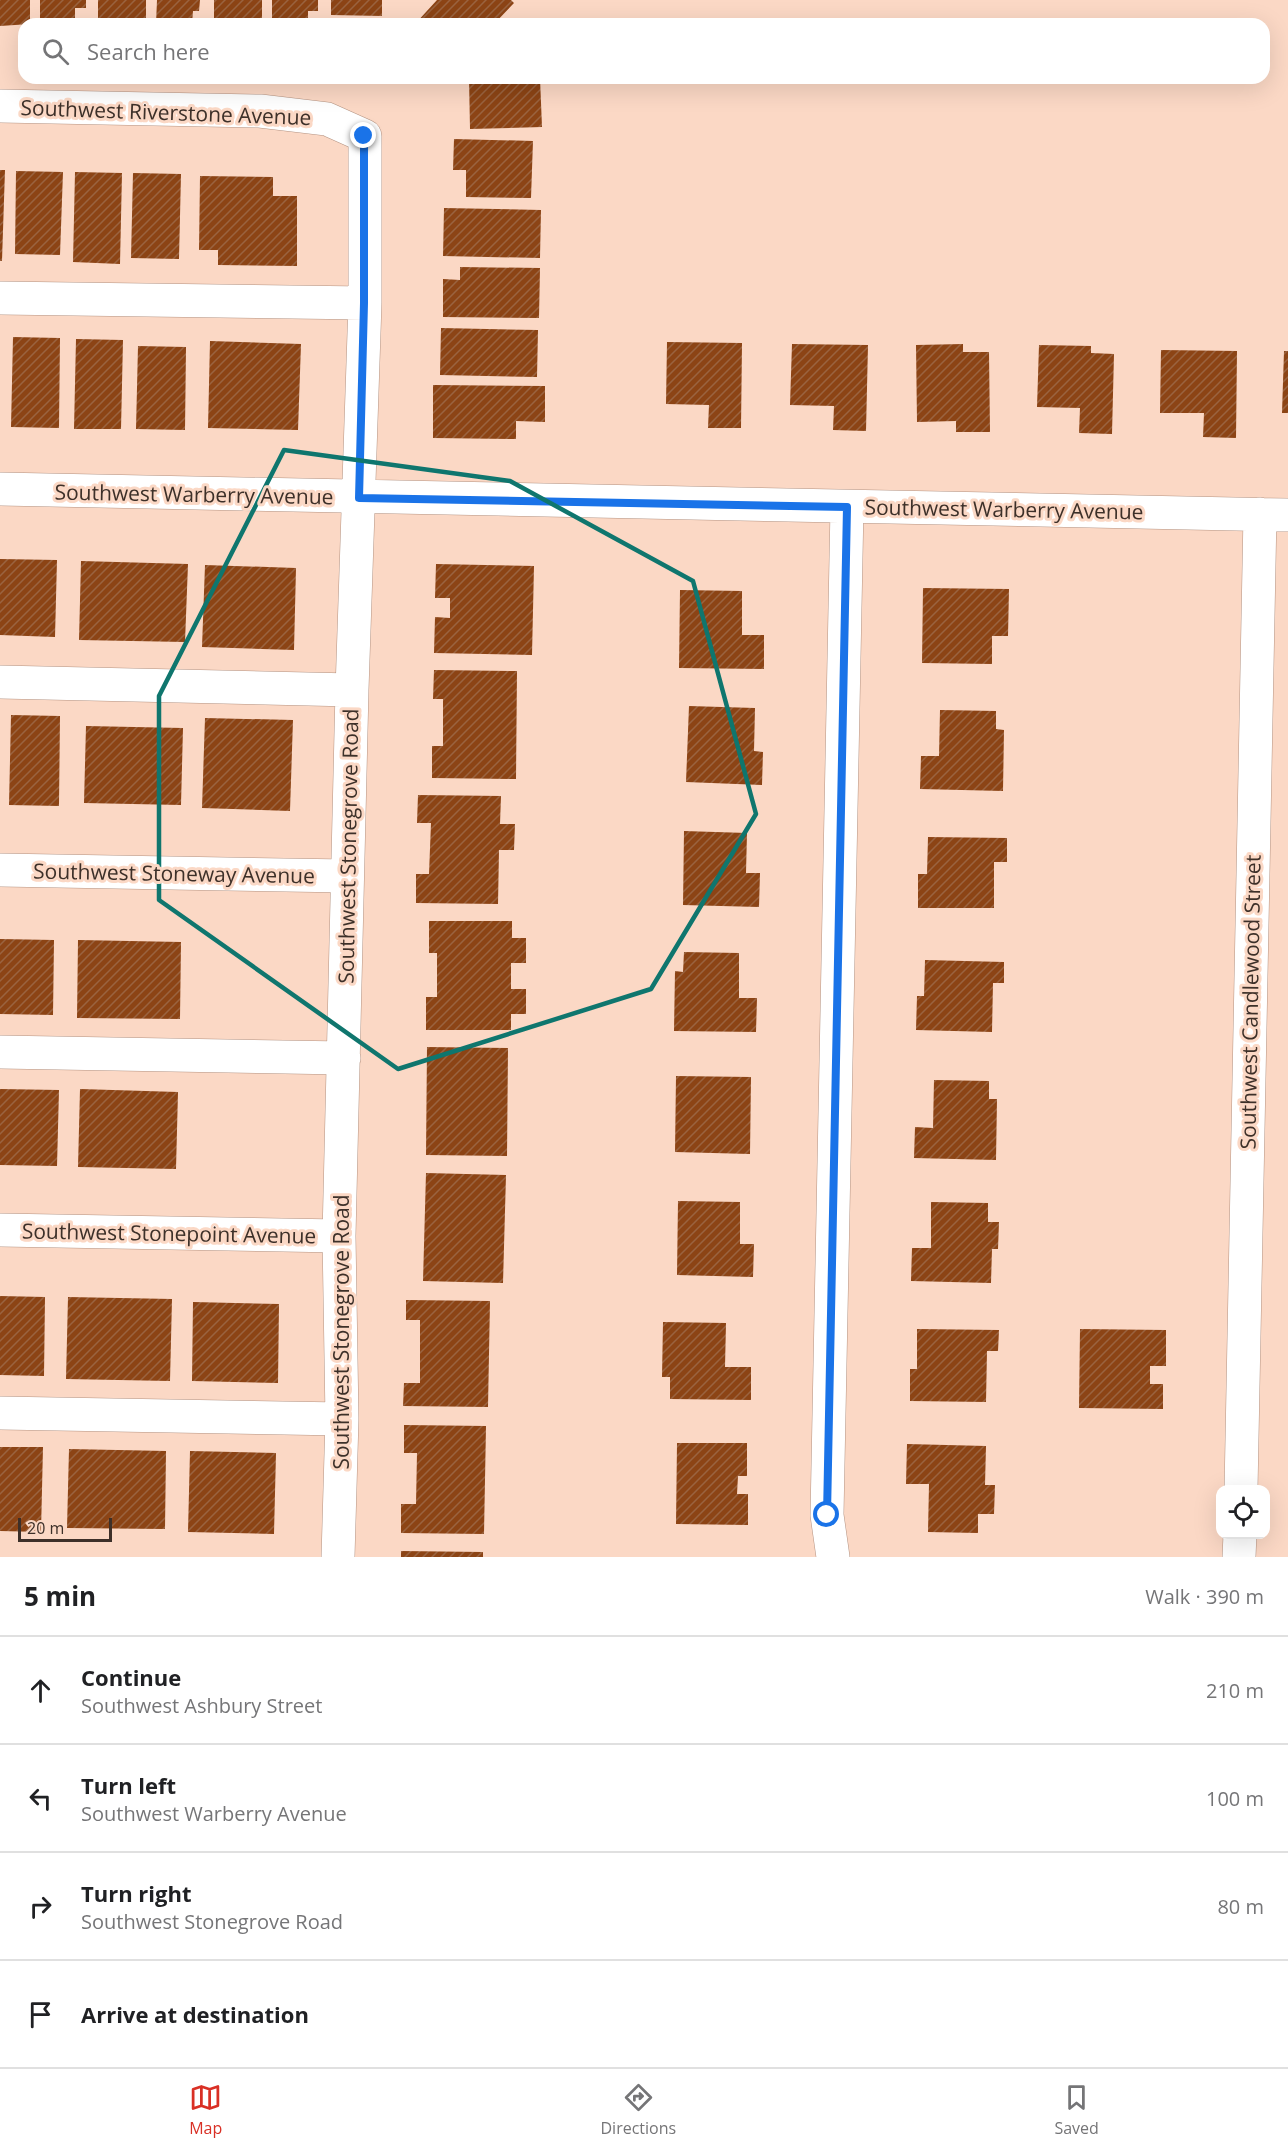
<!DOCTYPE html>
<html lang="en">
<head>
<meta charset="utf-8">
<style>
	body { margin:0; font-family:"Open Sans",sans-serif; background:#f2f2f2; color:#202124 }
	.controls { position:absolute; right:18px; bottom:18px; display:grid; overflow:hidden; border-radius:12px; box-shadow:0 6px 24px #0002 }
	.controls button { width:54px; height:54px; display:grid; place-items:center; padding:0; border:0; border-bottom:2px solid #e0e0e0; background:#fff; color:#202124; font:30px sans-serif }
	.scale { position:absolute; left:18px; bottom:15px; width:94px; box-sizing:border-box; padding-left:6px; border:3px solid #3d3029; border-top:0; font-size:16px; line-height:21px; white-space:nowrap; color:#3d3029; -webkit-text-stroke:4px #fbd8c5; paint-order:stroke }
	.stop { position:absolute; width:18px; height:18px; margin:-14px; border:4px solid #1a73e8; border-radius:50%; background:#fff }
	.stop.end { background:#1a73e8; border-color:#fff; box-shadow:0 2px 6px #0008 }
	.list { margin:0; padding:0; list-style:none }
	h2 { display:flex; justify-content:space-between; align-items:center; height:78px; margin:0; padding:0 24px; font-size:26px }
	h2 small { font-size:20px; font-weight:400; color:#757577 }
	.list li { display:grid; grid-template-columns:39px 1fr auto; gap:18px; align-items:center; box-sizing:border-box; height:108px; padding:0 24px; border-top:2px solid #e0e0e0 }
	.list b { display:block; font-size:22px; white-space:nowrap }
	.list p { margin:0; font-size:20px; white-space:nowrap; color:#757577 }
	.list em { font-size:20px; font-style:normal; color:#757577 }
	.icon { flex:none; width:33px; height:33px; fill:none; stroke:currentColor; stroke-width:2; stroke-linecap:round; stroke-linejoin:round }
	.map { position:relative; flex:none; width:1288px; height:1557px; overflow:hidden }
	.search { position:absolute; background:#fff; box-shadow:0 6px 24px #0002; left:18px; right:18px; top:18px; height:66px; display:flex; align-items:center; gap:15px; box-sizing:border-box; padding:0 21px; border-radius:18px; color:#757577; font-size:22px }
	.sheet { height:510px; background:#fff }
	nav { display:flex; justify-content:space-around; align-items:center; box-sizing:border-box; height:84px; border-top:2px solid #e0e0e0; background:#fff; font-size:16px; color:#757577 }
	nav a { display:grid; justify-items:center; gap:3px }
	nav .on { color:#d93025 }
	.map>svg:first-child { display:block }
</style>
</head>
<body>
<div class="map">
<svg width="1288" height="1557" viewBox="0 0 1288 1557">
	<defs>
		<pattern id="building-hatch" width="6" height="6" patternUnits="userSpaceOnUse" patternTransform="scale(1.5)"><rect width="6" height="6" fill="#8c4415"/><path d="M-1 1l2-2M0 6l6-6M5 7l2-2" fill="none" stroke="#9a6340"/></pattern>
	</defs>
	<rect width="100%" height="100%" fill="#fbd8c5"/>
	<!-- building -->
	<path fill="url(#building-hatch)" d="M0 0H30V24L0 26Z
		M40 0H86V8H75V24H40Z
		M98 0H146V24H98Z
		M157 0H200L199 11H193L192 24H156Z
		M214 0H262V24H214Z
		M272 0H318V11H308V24H272Z
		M331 0H382V16L331 15Z
		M437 0H511L514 3 494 24H415Z
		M469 78H540L542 127 470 129Z
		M454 139 533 141 531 198 466 197V170H453Z
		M0 170H5L2 261H0Z
		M16 171 63 172 60 255 15 254Z
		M75 172 122 173 120 264 73 262Z
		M133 173 181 174 179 259 131 258Z
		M200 176 273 177V196H297V266L218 265V250H199Z
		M444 208 541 210 540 258 443 256Z
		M460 267 540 268 539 318 443 317V279L460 280Z
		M441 328 538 330 537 377 440 375Z
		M13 337 60 338 59 428 11 427Z
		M76 339 123 340 121 429H74Z
		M210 341 301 344 298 430 208 428Z
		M667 342 742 343 741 428H708L709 405 666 404Z
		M792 344 868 345 866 431 833 430 834 406 790 405Z
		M963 344V352H989L990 432H956V421L917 422 916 345Z
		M1039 345 1091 346V353L1114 354 1112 434 1079 433 1080 408 1037 407Z
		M138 346 186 347 185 430 136 429Z
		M1161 350 1237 351 1236 438 1203 437 1204 413H1160Z
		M1284 351H1288V413H1282Z
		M433 385 545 386V422L516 421V439L433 438Z
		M0 559 57 560 55 637 0 635Z
		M81 561 188 564 185 642 79 640Z
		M436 564 534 566 532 655 434 653 435 617 450 618V598H435Z
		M205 565 296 568 294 650 202 647Z
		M923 588 1009 589 1008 636H992V664L922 663Z
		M680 590 742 591V635H764V669L679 668Z
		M434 670 517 671 516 779 432 778V746H443V699H433Z
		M689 706 755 708 754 751 763 752 762 785 686 782Z
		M940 710 996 711V729L1004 730 1003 791 920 789 921 756H939Z
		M11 715 60 716 59 806 9 805Z
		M205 718 293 720 290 811 202 808Z
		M86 726 183 728 181 805 84 803Z
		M418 795 501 796 500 824H515L514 850H499L498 904 416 903V874H429L431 823H417Z
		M684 831 747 833 746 873H760L759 907 683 905Z
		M928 837 1007 838V862H994V908H918V874H927Z
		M429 921H512V938H526V963H511V989H526V1014H511V1030H426V997H437V953H429Z
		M0 939 54 940 53 1015 0 1014Z
		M78 940 181 942 180 1019 77 1018Z
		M684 952 739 953V998H757L756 1032 674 1031 675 971 683 972Z
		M925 960 1004 962V983H993L992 1032 916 1030 917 996H924Z
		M427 1047 508 1048 507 1156 426 1155Z
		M676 1076 751 1077 750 1154 675 1152Z
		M934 1080 989 1081V1099H997L996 1160 914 1158 915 1127 933 1128Z
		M0 1089 59 1090 57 1166 0 1165Z
		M80 1089 178 1092 176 1169 78 1167Z
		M426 1173 506 1175 503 1283 423 1281Z
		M678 1201 740 1202V1244H754L753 1277 677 1275Z
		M931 1202 988 1203V1222H999L998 1249H992L991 1283 911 1281 912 1248H931Z
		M0 1296 45 1297 44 1376 0 1375Z
		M68 1297 172 1299 170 1381 66 1379Z
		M406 1300 490 1301 488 1407 403 1406 404 1383H420V1320H406Z
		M193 1302 279 1304 278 1383 192 1381Z
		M663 1322 726 1323 725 1367H751V1400L670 1399V1377H662Z
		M917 1329 999 1330 998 1351H987L986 1402 910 1401V1369H917Z
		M1080 1329 1166 1330V1366H1150V1384H1163V1409L1079 1408Z
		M404 1425 486 1426 484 1534 401 1533V1504H416L417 1453H404Z
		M677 1443H747V1476H738L737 1494H748V1525L676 1524Z
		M907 1444 986 1446 985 1485H995L994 1514H978V1533L928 1532 929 1484H906Z
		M0 1447H43L41 1532 0 1531Z
		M69 1449 166 1451 165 1529 67 1528Z
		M190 1451 276 1453 274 1534 188 1532Z
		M401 1551 483 1552V1557H401Z"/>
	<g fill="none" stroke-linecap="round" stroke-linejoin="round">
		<!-- minor casing -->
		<g stroke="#b49382" stroke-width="34">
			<path id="minor" d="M0 106 260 111 327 119 365 136V303L352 690 339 1236 342 1419 338 1557
				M0 298 365 303
				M0 489 1288 515
				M0 682 352 690
				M0 870 347 876
				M0 1052 344 1058
				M0 1230 339 1236
				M0 1413 342 1419
				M1241 1490 1260 514
				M833 1557 827 1515 847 507
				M1239 1557 1240 1534"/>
		</g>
		<!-- minor -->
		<use href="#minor" stroke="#fff" stroke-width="33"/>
	</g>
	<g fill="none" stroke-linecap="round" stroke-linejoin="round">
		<!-- route -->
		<path stroke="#1a73e8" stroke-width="8" d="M364 136V303L359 498 847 507 827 1515"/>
	</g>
	<!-- marked area -->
	<path fill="none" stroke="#0f766e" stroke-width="4.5" stroke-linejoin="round" d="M284 450 510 481 693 581 756 814 651 989 398 1069 159 900V696Z"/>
	<g text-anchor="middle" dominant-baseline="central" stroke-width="6" stroke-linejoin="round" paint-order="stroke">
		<!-- street labels -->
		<g font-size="21" fill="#3d3029" stroke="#fbd8c5">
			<text transform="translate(166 112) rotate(2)">Southwest Riverstone Avenue</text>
			<text transform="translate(194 494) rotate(1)">Southwest Warberry Avenue</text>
			<text transform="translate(1004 509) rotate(1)">Southwest Warberry Avenue</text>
			<text transform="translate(348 846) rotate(-89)">Southwest Stonegrove Road</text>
			<text transform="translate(174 873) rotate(1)">Southwest Stoneway Avenue</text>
			<text transform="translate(1250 1002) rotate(-89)">Southwest Candlewood Street</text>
			<text transform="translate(169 1233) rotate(1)">Southwest Stonepoint Avenue</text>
			<text transform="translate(341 1332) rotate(-90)">Southwest Stonegrove Road</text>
		</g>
	</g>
</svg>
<div class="controls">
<button><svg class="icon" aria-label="locate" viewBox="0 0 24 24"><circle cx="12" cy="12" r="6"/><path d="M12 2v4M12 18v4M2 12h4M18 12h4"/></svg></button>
</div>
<div class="scale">20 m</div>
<div class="stop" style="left:827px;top:1515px"></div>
<div class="stop end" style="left:364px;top:136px"></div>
<div class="search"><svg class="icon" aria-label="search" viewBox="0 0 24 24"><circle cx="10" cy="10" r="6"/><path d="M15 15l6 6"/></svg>Search here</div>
</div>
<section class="sheet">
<h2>5 min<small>Walk · 390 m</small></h2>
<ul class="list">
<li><svg class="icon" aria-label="ahead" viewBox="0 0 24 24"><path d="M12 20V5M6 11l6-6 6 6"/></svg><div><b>Continue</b><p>Southwest Ashbury Street</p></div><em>210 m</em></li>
<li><svg class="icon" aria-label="left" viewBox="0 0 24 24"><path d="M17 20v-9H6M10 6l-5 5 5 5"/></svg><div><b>Turn left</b><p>Southwest Warberry Avenue</p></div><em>100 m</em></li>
<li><svg class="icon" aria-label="right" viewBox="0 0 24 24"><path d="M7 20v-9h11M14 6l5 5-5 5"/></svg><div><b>Turn right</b><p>Southwest Stonegrove Road</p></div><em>80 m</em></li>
<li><svg class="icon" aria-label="arrive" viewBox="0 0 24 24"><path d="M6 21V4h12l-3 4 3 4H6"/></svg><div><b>Arrive at destination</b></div></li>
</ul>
</section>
<nav>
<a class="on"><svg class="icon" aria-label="map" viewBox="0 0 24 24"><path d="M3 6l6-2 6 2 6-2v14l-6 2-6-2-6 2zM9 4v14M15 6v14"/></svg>Map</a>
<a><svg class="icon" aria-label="directions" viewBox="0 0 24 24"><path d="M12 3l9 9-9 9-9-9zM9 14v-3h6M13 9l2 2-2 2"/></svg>Directions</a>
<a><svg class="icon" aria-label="saved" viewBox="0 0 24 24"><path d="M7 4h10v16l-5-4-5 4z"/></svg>Saved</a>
</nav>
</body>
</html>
